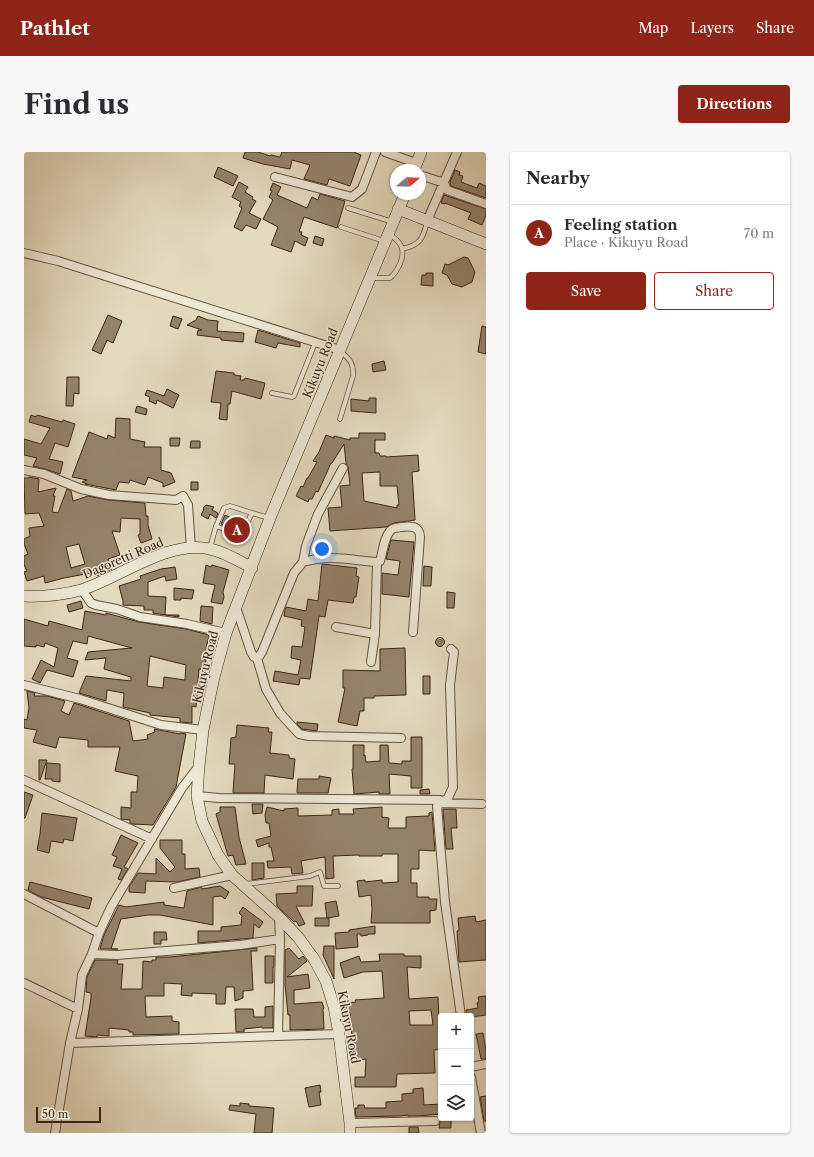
<!DOCTYPE html>
<html lang="en">
<head>
<meta charset="utf-8">
<style>
	body { margin:0; font-family:"Libre Caslon Text",serif; background:#f7f7f7; color:#2b2b33 }
	.controls { position:absolute; right:12px; bottom:12px; display:grid; overflow:hidden; border-radius:4px; box-shadow:0 1px 3px #0004 }
	.controls button { width:36px; height:36px; display:grid; place-items:center; padding:0; border:0; border-bottom:1px solid #e1e1e2; background:#fff; color:#2b2b33; font:20px sans-serif }
	.compass { position:absolute; left:366px; top:12px; width:36px; height:36px; border-radius:50%; background:#fff; box-shadow:0 1px 3px #0004; rotate:71deg }
	.scale { position:absolute; left:12px; bottom:10px; width:65px; box-sizing:border-box; padding-left:4px; border:2px solid #3d2514; border-top:0; font-size:11px; line-height:14px; white-space:nowrap; color:#3d2514; -webkit-text-stroke:3px #ede7d5; paint-order:stroke }
	.you { position:absolute; left:298px; top:397px; width:14px; height:14px; margin:-10px; border:3px solid #fff; border-radius:50%; background:#1a73e8; box-shadow:0 0 0 6px #1a73e833 }
	.badge { display:grid; place-items:center; width:26px; height:26px; border-radius:50%; background:#8f2418; color:#fff; font-size:13px; font-weight:700 }
	.pin { position:absolute; translate:-50% -50%; border:2px solid #fff; box-shadow:0 1px 4px #0006 }
	.list { margin:0; padding:0; list-style:none }
	h2 { display:flex; justify-content:space-between; align-items:center; height:52px; margin:0; padding:0 16px; font-size:17px }
	h2 small { font-size:13px; font-weight:400; color:#7c7c81 }
	.list li { display:grid; grid-template-columns:26px 1fr auto; gap:12px; align-items:center; box-sizing:border-box; height:56px; padding:0 16px; border-top:1px solid #e1e1e2 }
	.list b { display:block; font-size:15px; white-space:nowrap }
	.list p { margin:0; font-size:13px; white-space:nowrap; color:#7c7c81 }
	.list em { font-size:13px; font-style:normal; color:#7c7c81 }
	.actions { display:flex; gap:8px; padding:12px 16px }
	.actions a { flex:1; padding:9px 0; border:1px solid #8f2418; border-radius:4px; text-align:center; font-size:14px; color:#8f2418 }
	.actions .main { background:#8f2418; color:#fff }
	.icon { flex:none; width:22px; height:22px; fill:none; stroke:currentColor; stroke-width:2; stroke-linecap:round; stroke-linejoin:round }
	.map { position:relative; flex:none; width:462px; height:981px; overflow:hidden; border-radius:4px }
	header { display:flex; align-items:center; gap:24px; box-sizing:border-box; height:56px; padding:0 20px; background:#8f2418; color:#fff }
	header strong { font-size:19px }
	nav { display:flex; gap:22px; margin-inline-start:auto; font-size:14px }
	.intro { display:flex; align-items:center; justify-content:space-between; box-sizing:border-box; height:96px; padding:0 24px }
	h1 { margin:0; font-size:28px }
	.button { padding:10px 18px; border-radius:4px; background:#8f2418; color:#fff; font-size:14px; font-weight:700 }
	main { display:flex; gap:24px; padding:0 24px }
	aside { flex:1; background:#fff; border-radius:4px; box-shadow:0 1px 3px #0004 }
	.map>svg:first-child { display:block }
</style>
</head>
<body>
<header>
<strong>Pathlet</strong>
<nav><a>Map</a><a>Layers</a><a>Share</a></nav>
</header>
<div class="intro"><h1>Find us</h1><a class="button">Directions</a></div>
<main>
<div class="map">
<svg width="462" height="981" viewBox="0 0 462 981">
	<rect width="100%" height="100%" fill="#e4dabe"/>
	<filter id="stains"><feTurbulence type="fractalNoise" baseFrequency=".005" numOctaves="4"/><feColorMatrix values="0 0 0 0 .2 0 0 0 0 .09 0 0 0 0 .02 0 0 0 .5 -.17"/></filter>
	<radialGradient id="worn" r=".72"><stop offset=".6" stop-color="#630" stop-opacity="0"/><stop offset="1" stop-color="#630" stop-opacity=".3"/></radialGradient>
	<!-- building -->
	<path fill="#94836c" stroke="#3d2514" fill-rule="evenodd" d="M221 0H234L246 4 247 3 256 5 258 0H330L337 3 326 34 305 27 303 33 280 27 286 13 268 8 266 17 239 12 219 6Z
		M194 15 214 24 209 34 190 25Z
		M431 18 436 20 435 23 439 24 437 30 453 36 455 31 462 34V46L427 34 426 30Z
		M215 30 224 35 221 40 229 45 228 47 232 49 225 61 237 67 232 77 222 73 218 79 210 75 218 56 215 54 217 50 208 45Z
		M249 31 257 35 253 43 283 56 288 45 294 48 296 42 321 49 313 76 280 65 275 80H278L277 83 284 86 281 94 271 89 267 100 247 93 254 75 239 67 249 48 245 45 248 39 246 38Z
		M420 43 462 57V63L458 73 444 67 447 61 421 51V52L417 51Z
		M291 84 300 87 298 94 289 91Z
		M440 105 444 106 451 120 448 130 438 135 428 132 423 123 418 121 421 112 424 113Z
		M402 121H409V134L397 133 398 123H402Z
		M84 163 98 169 89 191 83 188 77 202 68 198Z
		M149 164 158 167 154 177 146 174Z
		M174 164 184 168 194 169 193 179 220 181 219 190 197 188V186L173 183 174 178H178L163 173 172 168Z
		M458 174 462 175V202L454 200Z
		M234 178 276 191V195L254 191 252 196 231 190Z
		M360 209 362 218 349 220 348 212Z
		M192 219 210 221V223L217 224 216 228H220L221 226 241 231 237 247 208 239 206 252H204L203 268 195 267 197 251 187 250Z
		M43 225H55V242L50 241 49 254H42Z
		M143 237 155 243 149 256 133 248 132 252 125 249 126 245 121 243 123 238 140 244Z
		M345 246H352V261L327 259V247L345 249Z
		M113 254 123 257 122 263 111 260Z
		M7 263 12 265 13 263 38 270 39 268 51 272 44 295 31 291 25 307 39 310 36 322 21 317 9 314 13 306 0 303V287L17 292 26 276 5 270Z
		M92 266 106 267V287L121 290 120 295H137V318L147 321 151 330 139 335V331L124 325 121 333 106 328 105 331 95 330 92 338 61 332H63L58 330 63 328 48 325 65 280 83 287 84 283 91 286Z
		M335 281H361V288H351V301H355L356 304H362V305L394 303 395 319 388 320 391 368 370 371 362 375 306 379 304 356 318 355 316 334 326 333 324 315 322 311 320 292 308 311H307L294 340 292 339 288 347H285L284 350 272 344 277 334 279 335 283 326H284L293 310 289 309 295 300 302 283 310 286V284L326 288V286H335ZM356 320V334H373L375 353H373V356L340 349 338 321Z
		M146 286H156L155 294H146Z
		M167 289H176V296H166Z
		M5 325 15 327 14 340 32 336 29 344H31L28 360 34 361 43 337 47 339 49 349 64 344 84 348 121 351 122 364H124V373L128 387 117 391 114 383 116 382V367L97 366 96 380 88 379 96 403 84 407 88 417 73 424 72 420 40 426 21 431 20 424 3 429 0 420 3 419 0 413V404L4 402 0 392V387L6 384 5 376 20 374 15 361 1 362 0 326H4ZM55 392 61 412 47 416 42 395Z
		M167 330H174V338H167Z
		M182 353 190 355 188 358 194 361 192 366 186 362 184 367 177 363 180 357 179 356Z
		M201 363 207 366 206 370 217 375 216 378H212L197 372Z
		M367 388 390 390 385 445 358 442V421L374 423 376 409 362 407Z
		M298 412 333 416 332 424 335 425 332 445H330L329 451 304 448 301 465 295 464 286 527 276 526 275 533 249 529 251 519 274 523 277 508 267 506 268 494 278 495 281 475 277 474 278 468 260 464 261 458 262 455 282 459 284 447 294 449Z
		M182 413 187 415 188 413 205 418 199 440 200 445 198 452 187 450 191 433 179 431Z
		M400 414 408 415 407 434H399Z
		M151 415 153 427 142 429 141 424 124 430V444L142 445 141 463H155V465L129 461V458H120V454L99 453V449L95 434 117 427 116 424 137 417Z
		M150 436 170 438 168 447 157 446V448H150Z
		M423 440 431 441 430 456H423Z
		M57 449 59 456 45 460 43 453Z
		M177 454 189 455 188 472 176 469Z
		M61 459 82 463V461L115 470 162 477 185 483 180 507 182 508 180 518 175 517 172 555 168 554V571L156 570V566L126 563V561L99 555 100 541 83 538 82 549 55 541 62 524 107 529V525L80 517 82 506 61 508 64 500 108 496 64 484 63 492 49 489 43 506 54 509 49 525 23 518 16 531 8 527 17 508 30 515 34 496 21 491 20 495 12 493V495L0 494V467L24 474 25 469 58 478ZM126 504 162 513 161 528 140 525 139 536 123 534Z
		M411.5 490a4.5 4.5 0 1 1 9 0a4.5 4.5 0 1 1-9 0Z
		M381 496 382 543 350 544V546H340V559H336L333 574 314 570 321 536H319V518L356 519V497Z
		M399 524H406V542H399Z
		M3 539 11 541 10 544H23L41 549 37 559 45 563 50 551 105 569 109 589 124 587 123 583 131 580 130 577 156 582V581L162 582 152 635 129 673 108 672 106 671V668L97 667V655L107 656V640H113L114 624 91 619 96 595H64V588L35 585 32 596 9 590 13 578 0 576V567L3 568 5 556Z
		M273 570 294 572 293 579 278 577 273 572Z
		M213 573 245 576 244 580H248L246 601 265 603V606L271 607 269 627 241 623 240 641H209L211 612H205L207 586 212 585Z
		M387 585H398V636H387V624L365 622 366 642H355V640L330 642 328 617H329V593H340V604L341 603 342 610 356 609V593H364L365 611 378 612V609H387Z
		M15 608H23L16 628H15Z
		M23 611 36 612V630L28 629V627H21Z
		M295 624 307 626 304 641H273L274 627H295Z
		M405 637 406 642H396V638Z
		M0 640 9 643 1 666H0Z
		M228 652H239L238 661 229 662Z
		M196 655H211L215 685 222 712 212 713 209 703 204 704 192 662 196 660Z
		M243 655 260 659V657L274 656V664L308 663V658L315 657V662H330L329 657 358 655V665L365 666 364 676H382V665L405 664V661L408 660 411 699 395 698V717H387V731H393V745H405V747H413L412 758 406 759V771H347L348 757 347 743 335 745 333 729 341 728V730L358 728V731L374 730V702H358V704H335V703L309 704 310 726 302 727 301 705 277 709 279 721 268 722 267 715 244 716 243 709H250L247 695H245V691L234 695 232 688 247 684 245 671H242L241 663Z
		M419 657H432L433 676H427L429 697H422Z
		M18 661 53 666 49 689 40 687 39 691 27 689 25 701 13 698 16 682Z
		M97 683 114 691 100 715 104 717 97 728 94 727 98 717 89 714 93 705 88 703Z
		M136 688H158V702H161V717L175 716 176 725 153 730 122 729 121 741 105 740V735L114 721 132 722V706L146 720 151 715 136 696Z
		M228 711H240V726L228 728Z
		M6 730 68 746 65 757 17 745 4 738Z
		M196 734 205 740 201 747 197 744 189 745V773L136 763H124L97 767 87 797H94H76L80 783 95 753 102 755 140 750V753L160 756 163 739 177 735 178 737Z
		M273 734H289L288 754H272L281 772 275 774 272 769 270 770 253 754 252 742 273 741Z
		M312 749 315 764 303 766 301 751Z
		M219 755 239 770 235 776 230 772 229 786 174 791V779H197V775L217 773 218 764 215 761Z
		M451 764 452 770 462 768V808L435 810 433 779 435 778 434 766Z
		M291 766H305V774H291Z
		M351 774V782H344V783L337 784V782H333L334 795 312 797 311 781 325 780V778Z
		M130 780H142L143 788H137V792H130Z
		M300 794H310V827L299 803Z
		M233 796V799H227L229 838 219 839V846L211 849 210 835H202L201 852H192V842L168 841V844L157 843 158 832 140 831V844H121L122 865 148 864V869L155 870V882L109 883V880H105V878L85 876V884L73 883V885L61 884 67 846V841L62 840 63 825 71 808H94L93 812H99L97 837H118L119 809 128 810V808H132V805H146Z
		M265 796 275 807 279 804 283 809 263 825 284 822 286 836 270 838V852L298 850 300 856 299 857 300 877 266 878V863H264L261 832V798Z
		M355 802H380V804H397V816L383 815 385 847 414 845 415 868H417V897L410 898 411 921 373 922 372 935H331V925H341L342 907 327 909 324 885H328L326 861H321L320 851 332 850 331 848 360 846 358 819 339 820 320 826 316 811 335 804 337 810 356 809ZM407 858 409 873H386L385 859Z
		M241 804H250V815H249V831H241Z
		M462 844V863L447 865V864H443L442 858 454 856 453 851 455 850 454 845Z
		M249 854V876H238V875L220 877V880H212L211 857H229L230 865H241V855Z
		M459 881 462 899V907H457L452 882Z
		M296 933 297 940H295L297 953 285 955 281 936Z
		M399 936 400 953 417 952V962L394 964H384V963L375 964 332 965 331 956H334V953H340L341 956H362V950L378 949V942L389 941V937Z
		M462 944V969H460L456 945Z
		M216 951 225 952V954L250 956 248 981H230L232 962 205 958 206 953 216 954Z
		M416 966H427V976H415L416 969Z
		M385 975H394L395 981H385Z"/>
	<g fill="none" stroke-linecap="round" stroke-linejoin="round">
		<!-- lane casing -->
		<g stroke="#67523e" stroke-width="5.5">
			<path id="lane" d="M324 56 369 70
				M317 75 360 89
				M378 97C396 93 399 87 403 70
				M347 126H366C371 122 373 118 376 112 382 97 377 90 365 82
				M248 241 268 245 270 244 291 191
				M316 267 329 224C330 212 326 207 317 200
				M192 374 200 356 206 354 228 361
				M186 396 192 374 212 382 218 381 228 361 245 366
				M221 732 286 724 296 720 300 734H314"/>
		</g>
		<!-- street casing -->
		<g stroke="#67523e" stroke-width="10">
			<path id="street" d="M361 0 392 11
				M396 23 420 31 423 38 462 52
				M251 25 328 45 338 37 352 0
				M403 69 433 0
				M0 101 34 109 316 198
				M0 318 20 322 57 337 85 343 152 348 159 344 164 353 167 396
				M279 410C308 402 324 408 353 410L356 409C359 399 360 385 367 378 370 375 385 374 389 375 394 376 396 381 396 385L389 480
				M58 438 67 451 72 453 93 457 116 465 163 472 202 481
				M212 455 227 500 230 505 234 506 238 500 270 421 279 410 282 394 294 362 319 316
				M312 475 351 482
				M233 506 242 537 256 561 275 582 285 584 377 586
				M347 510 351 482 353 410
				M0 533 56 547 137 573 179 578
				M0 628 128 687
				M173 644 195 646 416 648 417 651 413 654 421 750 437 864
				M417 651 424 646 429 635 426 533 430 500 427 497
				M417 651 458 652
				M150 736 208 723
				M0 742 75 781
				M68 802 93 803 216 793 256 787
				M0 831 54 857
				M254 883 256 787 255 765
				M46 891 315 882
				M447 915 462 912
				M447 925 457 981
				M326 971 411 969
				M31 981 46 891 54 857 58 823 68 802 75 781 87 755 158 636 175 614"/>
		</g>
		<!-- secondary casing -->
		<g stroke="#3d2514" stroke-width="12">
			<path id="secondary" d="M390 18 397 0
				M374 57 462 92
				M0 444C20 445 38 443 57 438 95 426 145 387 186 397 201 400 215 409 228 416
				M326 981V971L315 882 310 855 302 829 290 807 274 785 255 765 208 723 194 703 178 669 173 644 175 614 179 578 190 525 202 481 246 366 381 42"/>
		</g>
		<!-- lane -->
		<use href="#lane" stroke="#ede7d5" stroke-width="4"/>
		<!-- street -->
		<use href="#street" stroke="#ede7d5" stroke-width="8"/>
		<!-- secondary -->
		<use href="#secondary" stroke="#ede7d5" stroke-width="11"/>
	</g>
	<g text-anchor="middle" dominant-baseline="central" stroke-width="3" stroke-linejoin="round" paint-order="stroke">
		<!-- street labels -->
		<g font-size="12" fill="#3d2514" stroke="#ede7d5">
			<text transform="translate(296 211) rotate(-68)">Kikuyu Road</text>
			<text transform="translate(99 406) rotate(-23)">Dagoretti Road</text>
			<text transform="translate(181 515) rotate(-76)">Kikuyu Road</text>
			<text transform="translate(325 875) rotate(79)">Kikuyu Road</text>
		</g>
	</g>
	<rect width="100%" height="100%" filter="url(#stains)"/>
	<rect width="100%" height="100%" fill="url(#worn)"/>
</svg>
<div class="controls">
<button>+</button>
<button>−</button>
<button><svg class="icon" aria-label="layers" viewBox="0 0 24 24"><path d="M12 4l9 5-9 5-9-5zM3 14l9 5 9-5"/></svg></button>
</div>
<svg class="compass" viewBox="-18 -18 36 36"><path d="M0-13l5 13h-10z" fill="#e53935"/><path d="M0 13l5-13h-10z" fill="#7c7c81"/></svg>
<div class="scale">50 m</div>
<div class="you"></div>
<div class="pin badge" style="left:213px;top:378px">A</div>
</div>
<aside>
<h2>Nearby<small></small></h2>
<ul class="list">
<li><span class="badge">A</span><div><b>Feeling station</b><p>Place · Kikuyu Road</p></div><em>70 m</em></li>
</ul>
<div class="actions"><a class="main">Save</a><a>Share</a></div>
</aside>
</main>
</body>
</html>
